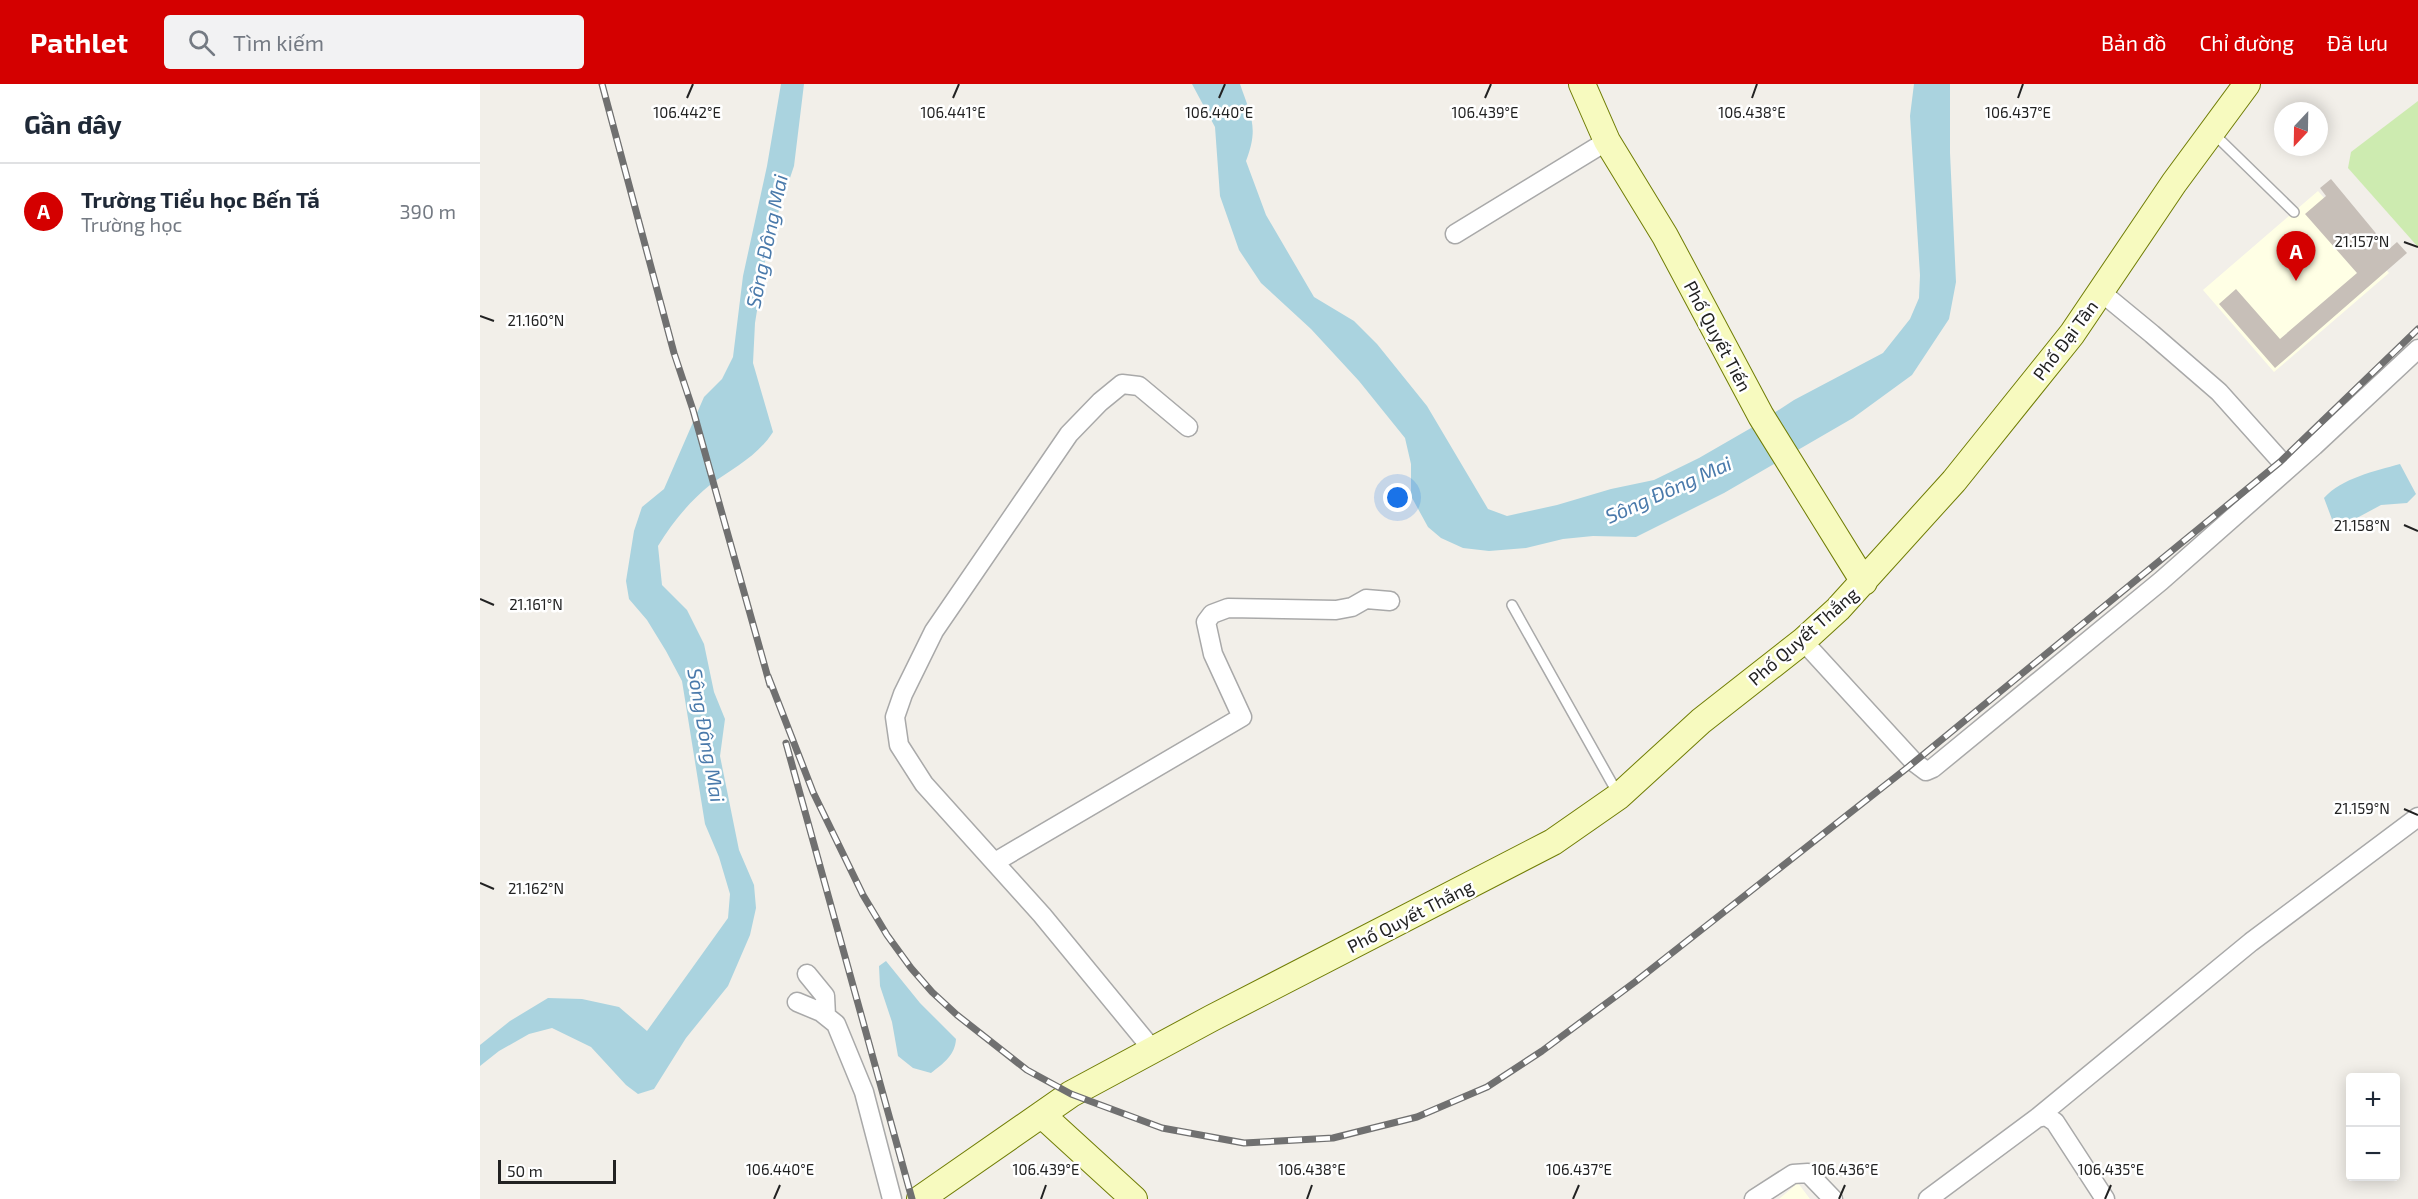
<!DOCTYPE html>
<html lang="vi">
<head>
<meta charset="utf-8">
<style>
	body { margin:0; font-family:"Exo 2",sans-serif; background:#f2f2f3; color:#1f2937 }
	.controls { position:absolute; right:18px; bottom:18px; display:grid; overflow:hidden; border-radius:6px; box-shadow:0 3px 15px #0003 }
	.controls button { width:54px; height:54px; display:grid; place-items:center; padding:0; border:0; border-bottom:2px solid #e0e1e3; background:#fff; color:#1f2937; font:30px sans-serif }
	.compass { position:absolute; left:1794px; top:18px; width:54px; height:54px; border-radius:50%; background:#fff; box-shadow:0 3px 15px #0003; rotate:202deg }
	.scale { position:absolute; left:18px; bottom:15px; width:118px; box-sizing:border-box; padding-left:6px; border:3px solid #222; border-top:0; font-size:16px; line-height:21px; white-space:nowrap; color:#222; -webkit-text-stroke:4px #fff; paint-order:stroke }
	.you { position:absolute; left:918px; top:414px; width:21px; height:21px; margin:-15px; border:4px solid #fff; border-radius:50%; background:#1a73e8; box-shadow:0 0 0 9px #1a73e833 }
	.badge { display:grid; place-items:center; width:39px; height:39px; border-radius:50%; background:#d40000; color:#fff; font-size:20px; font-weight:700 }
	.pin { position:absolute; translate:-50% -50px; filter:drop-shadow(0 2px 3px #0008) }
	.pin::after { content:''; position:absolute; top:32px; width:21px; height:18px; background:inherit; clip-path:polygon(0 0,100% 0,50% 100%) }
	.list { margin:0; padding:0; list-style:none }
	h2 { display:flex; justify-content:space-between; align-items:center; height:78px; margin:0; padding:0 24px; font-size:26px }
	h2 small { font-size:20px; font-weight:400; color:#747a83 }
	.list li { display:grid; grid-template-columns:39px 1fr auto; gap:18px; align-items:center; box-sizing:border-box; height:96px; padding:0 24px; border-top:2px solid #e0e1e3 }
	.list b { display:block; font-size:22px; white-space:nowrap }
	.list p { margin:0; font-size:20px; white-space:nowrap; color:#747a83 }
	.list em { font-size:20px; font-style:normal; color:#747a83 }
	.icon { flex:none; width:33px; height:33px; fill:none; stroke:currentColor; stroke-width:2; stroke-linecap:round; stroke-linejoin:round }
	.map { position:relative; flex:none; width:1938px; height:1115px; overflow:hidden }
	header { display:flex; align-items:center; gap:36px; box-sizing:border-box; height:84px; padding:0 30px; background:#d40000; color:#fff }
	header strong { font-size:28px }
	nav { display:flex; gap:33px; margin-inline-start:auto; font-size:21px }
	.search { width:420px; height:54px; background:#f2f2f3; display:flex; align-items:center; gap:15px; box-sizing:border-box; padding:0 21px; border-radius:6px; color:#747a83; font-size:22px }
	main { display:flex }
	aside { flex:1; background:#fff }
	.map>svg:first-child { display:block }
</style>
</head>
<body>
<header>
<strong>Pathlet</strong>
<div class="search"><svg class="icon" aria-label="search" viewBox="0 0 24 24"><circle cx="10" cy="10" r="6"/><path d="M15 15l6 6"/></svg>Tìm kiếm</div>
<nav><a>Bản đồ</a><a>Chỉ đường</a><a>Đã lưu</a></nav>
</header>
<main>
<aside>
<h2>Gần đây<small></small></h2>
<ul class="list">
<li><span class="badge">A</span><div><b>Trường Tiểu học Bến Tắ</b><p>Trường học</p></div><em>390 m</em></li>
</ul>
</aside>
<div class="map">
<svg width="1938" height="1115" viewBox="0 0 1938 1115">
	<rect width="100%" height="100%" fill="#f2efe9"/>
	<!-- education -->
	<path fill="#ffffe5" d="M1838 107 1909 189 1794 288 1723 206Z
		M1318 1099 1330 1115H1299Z"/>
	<!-- grass -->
	<path fill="#cdebb0" d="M1938 17V163L1868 84 1871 68Z"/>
	<!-- water -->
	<path fill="#aad3df" d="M301 0H324L314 82 288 159 275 239 273 279 293 348C277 373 253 384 230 401 209 418 192 439 178 462L182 501 207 526 224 560 234 608 245 635 240 672 259 766 274 801 276 824 270 851 248 902 206 954 174 1005 158 1010 146 1001 111 963 72 944 49 950 19 967 0 982V961L30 937 68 914 102 915 139 923 167 947 248 834 250 810 239 773 225 740 202 597 186 567 167 536 149 515 146 497 154 447 162 423 184 405 224 313 242 295 253 273 263 192 287 82Z
		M712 0H760C771 32 779 44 766 77L786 131 834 213 874 237 897 260 947 322 1008 425 1027 432 1077 421 1131 405 1174 396 1219 374 1271 344 1314 316 1403 269 1430 235 1439 214 1440 191 1430 32 1434 0H1470V69L1476 198 1469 235 1432 291 1373 334 1244 409 1156 453 1113 452 1083 455 1046 464 1009 467 983 464 961 454 948 443 931 412V380L925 354 879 297 831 245 781 199 759 166 740 112 735 43Z
		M1920 380 1936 410 1927 419 1901 421 1875 435 1853 438 1844 414C1862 394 1895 387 1920 380Z
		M406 877 440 919 476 955C475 971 464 979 451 989L433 984 418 972 412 938 400 902 399 882Z"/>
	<!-- building -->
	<path fill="#c7bfb8" d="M1851 95 1909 165 1917 158 1927 169 1795 284 1739 220 1756 205 1800 255 1877 189 1825 130 1846 112 1840 104Z"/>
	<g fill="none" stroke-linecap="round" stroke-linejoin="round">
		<!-- lane casing -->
		<g stroke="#a9a9a9" stroke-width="12">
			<path id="lane" d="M1734 50 1814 128
				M1032 521 1138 710"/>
		</g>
		<!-- street casing -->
		<g stroke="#a9a9a9" stroke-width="21">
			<path id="street" d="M975 150 1127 57
				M1621 208 1672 250 1739 308 1808 385
				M1323 557 1434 678 1446 687 1453 684 1681 497 1834 362 1938 265
				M515 778 762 633 733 570 726 538 732 530 748 524 856 526 872 523 886 515 910 517
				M327 890 345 912 346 932
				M317 918 341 928 356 940 384 1008 412 1115
				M673 966 562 831 444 700 419 661 415 633 423 610 454 547 589 350 620 318 642 300 659 302 708 343
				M1557 1034 1771 858 1938 733
				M1274 1115 1313 1090 1328 1089 1353 1115
				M1448 1115 1557 1034 1566 1032 1575 1038 1625 1115"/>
		</g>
		<!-- secondary casing -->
		<g stroke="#707d05" stroke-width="28">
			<path id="secondary" d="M1102 0 1127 57 1185 152 1281 332 1384 498
				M562 1031 654 1115
				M440 1115 591 1010 732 934 1073 758 1139 712 1221 637 1323 557 1358 525 1474 397 1592 250 1694 99 1767 0"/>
		</g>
		<!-- lane -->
		<use href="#lane" stroke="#fff" stroke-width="9"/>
		<!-- street -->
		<use href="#street" stroke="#fff" stroke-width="18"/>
		<!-- secondary -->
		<use href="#secondary" stroke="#f7fabf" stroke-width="26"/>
		<!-- rail casing -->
		<g stroke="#707070" stroke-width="7">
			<path id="rail" d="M122 0 194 269 213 326 290 601
				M288 592 333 708 383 811 407 851 431 884 452 908 477 931 547 986 591 1010 682 1044 764 1059 853 1054 937 1033 1007 1003 1062 967 1155 898 1427 684 1800 378 1938 245
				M306 659 432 1115"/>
		</g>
		<!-- rail -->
		<use href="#rail" stroke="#fff" stroke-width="4.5" stroke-dasharray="14" stroke-linecap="butt"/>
	</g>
	<!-- ticks -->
	<path fill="none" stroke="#222" stroke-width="2" d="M207 14 213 0M473 14 479 0M739 14 745 0M1005 14 1011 0M1272 14 1277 0M1538 14 1543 0M1924 158 1938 163M0 232 14 237M1924 441 1938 447M0 515 14 521M1924 725 1938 731M0 799 14 805M294 1115 300 1101M561 1115 566 1101M827 1115 832 1101M1093 1115 1099 1101M1359 1115 1365 1101M1625 1115 1631 1101"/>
	<g text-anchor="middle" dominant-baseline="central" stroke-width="5" stroke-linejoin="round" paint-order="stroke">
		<!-- street labels -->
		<g font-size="18" fill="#222" stroke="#fff">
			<text transform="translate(1238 252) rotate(62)">Phố Quyết Tiến</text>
			<text transform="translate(1585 256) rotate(-53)">Phố Đại Tân</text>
			<text transform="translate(1323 552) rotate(-41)">Phố Quyết Thắng</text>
			<text transform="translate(930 832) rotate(-27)">Phố Quyết Thắng</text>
		</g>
		<!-- water labels -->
		<g font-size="20" font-style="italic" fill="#4a7aab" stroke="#fff">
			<text transform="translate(286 157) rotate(-78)">Sông Đông Mai</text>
			<text transform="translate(1188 405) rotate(-24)">Sông Đông Mai</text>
			<text transform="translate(227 651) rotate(80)">Sông Đông Mai</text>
		</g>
	</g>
	<g font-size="15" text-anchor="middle" fill="#222" stroke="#fff" stroke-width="5" stroke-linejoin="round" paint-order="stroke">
		<text x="207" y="34">106.442°E</text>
		<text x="1272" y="34">106.438°E</text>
		<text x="1538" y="34">106.437°E</text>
		<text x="473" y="34">106.441°E</text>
		<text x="739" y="34">106.440°E</text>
		<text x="1005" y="34">106.439°E</text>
		<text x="1882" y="163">21.157°N</text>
		<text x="56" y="242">21.160°N</text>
		<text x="1882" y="447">21.158°N</text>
		<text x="56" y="526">21.161°N</text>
		<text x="1882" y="730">21.159°N</text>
		<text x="56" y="810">21.162°N</text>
		<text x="300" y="1091">106.440°E</text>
		<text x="566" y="1091">106.439°E</text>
		<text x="832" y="1091">106.438°E</text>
		<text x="1099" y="1091">106.437°E</text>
		<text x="1365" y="1091">106.436°E</text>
		<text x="1631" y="1091">106.435°E</text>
	</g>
</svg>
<div class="controls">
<button>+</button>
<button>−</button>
</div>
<svg class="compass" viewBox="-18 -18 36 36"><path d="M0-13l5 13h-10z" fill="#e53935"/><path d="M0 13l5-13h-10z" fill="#747a83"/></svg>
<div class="scale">50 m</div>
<div class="you"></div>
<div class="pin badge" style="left:1816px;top:197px">A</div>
</div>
</main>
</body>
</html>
